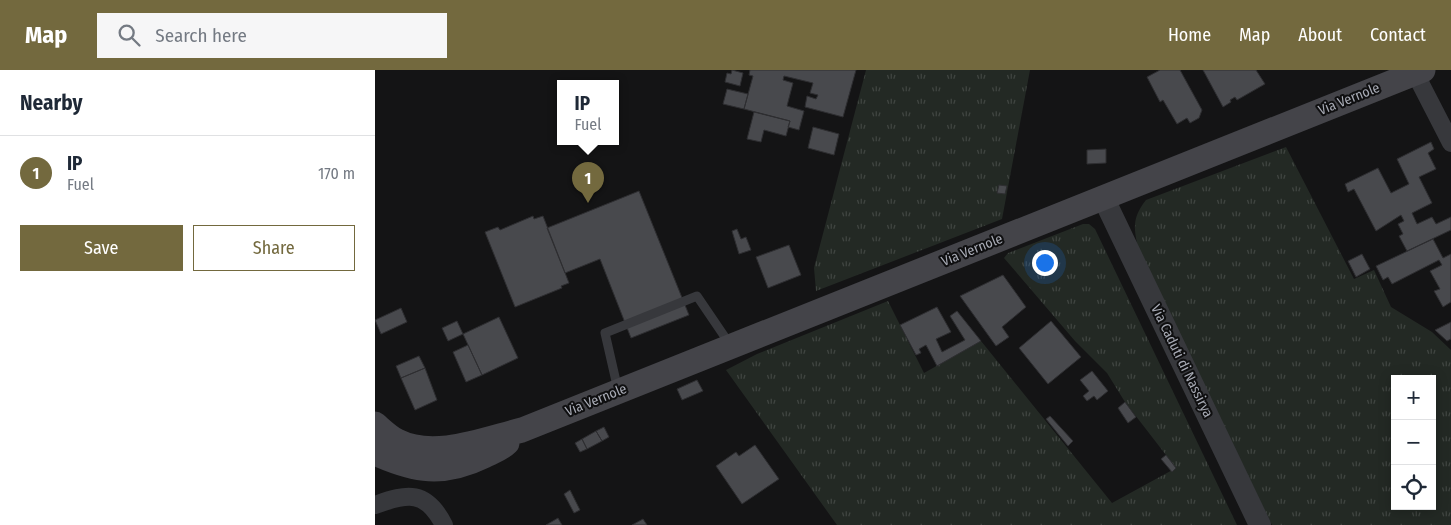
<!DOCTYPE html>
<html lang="en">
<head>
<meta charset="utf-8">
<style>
	body { margin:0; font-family:"Fira Sans Condensed",sans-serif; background:#f6f6f7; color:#1f2937 }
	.controls { position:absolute; right:15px; bottom:15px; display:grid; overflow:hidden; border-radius:0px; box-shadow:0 2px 12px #0003 }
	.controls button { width:45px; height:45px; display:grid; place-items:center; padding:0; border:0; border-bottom:1px solid #e0e1e3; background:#fff; color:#1f2937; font:25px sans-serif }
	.you { position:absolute; left:669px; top:192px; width:18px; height:18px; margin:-12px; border:4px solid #fff; border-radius:50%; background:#1a73e8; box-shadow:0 0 0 8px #1a73e833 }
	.badge { display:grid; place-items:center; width:32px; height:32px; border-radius:50%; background:#73693e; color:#fff; font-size:16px; font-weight:700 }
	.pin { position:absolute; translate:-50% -41px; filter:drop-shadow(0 1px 2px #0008) }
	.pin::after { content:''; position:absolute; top:26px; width:18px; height:15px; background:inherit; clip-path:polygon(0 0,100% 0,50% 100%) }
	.popup { position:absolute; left:182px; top:10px; width:62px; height:65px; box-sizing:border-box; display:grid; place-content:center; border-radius:0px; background:#fff; filter:drop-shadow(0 1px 4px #0005); font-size:16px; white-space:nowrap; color:#747a83 }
	.popup b { font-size:19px; color:#1f2937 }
	.popup::after { content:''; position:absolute; left:50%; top:100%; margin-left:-10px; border:10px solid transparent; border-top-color:#fff }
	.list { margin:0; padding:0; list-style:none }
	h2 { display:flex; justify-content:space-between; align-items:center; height:65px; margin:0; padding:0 20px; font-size:21px }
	h2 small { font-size:16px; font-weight:400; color:#747a83 }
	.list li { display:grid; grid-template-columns:32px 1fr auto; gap:15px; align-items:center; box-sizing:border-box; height:75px; padding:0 20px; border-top:1px solid #e0e1e3 }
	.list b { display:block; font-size:19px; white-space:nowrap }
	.list p { margin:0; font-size:16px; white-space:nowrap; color:#747a83 }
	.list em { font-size:16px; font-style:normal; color:#747a83 }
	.actions { display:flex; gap:10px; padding:15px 20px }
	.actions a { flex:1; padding:11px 0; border:1px solid #73693e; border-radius:0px; text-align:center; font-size:18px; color:#73693e }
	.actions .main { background:#73693e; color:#fff }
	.icon { flex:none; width:28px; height:28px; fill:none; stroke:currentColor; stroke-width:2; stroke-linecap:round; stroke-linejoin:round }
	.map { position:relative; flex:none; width:1076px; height:455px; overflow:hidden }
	header { display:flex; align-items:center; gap:30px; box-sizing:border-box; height:70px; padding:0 25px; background:#73693e; color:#fff }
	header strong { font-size:24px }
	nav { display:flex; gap:28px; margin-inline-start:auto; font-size:18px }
	.search { width:350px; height:45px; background:#f6f6f7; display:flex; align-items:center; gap:12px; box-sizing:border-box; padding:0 18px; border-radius:0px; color:#747a83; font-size:19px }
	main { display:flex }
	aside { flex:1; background:#fff }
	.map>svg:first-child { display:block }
</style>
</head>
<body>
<header>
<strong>Map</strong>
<div class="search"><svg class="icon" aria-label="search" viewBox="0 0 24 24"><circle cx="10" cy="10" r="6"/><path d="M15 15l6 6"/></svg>Search here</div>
<nav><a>Home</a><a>Map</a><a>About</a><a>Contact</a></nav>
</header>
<main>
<aside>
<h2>Nearby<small></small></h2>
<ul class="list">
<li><span class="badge">1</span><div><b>IP</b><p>Fuel</p></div><em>170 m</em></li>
</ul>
<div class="actions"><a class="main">Save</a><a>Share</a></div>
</aside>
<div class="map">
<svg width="1076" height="455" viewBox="0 0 1076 455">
	<defs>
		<pattern id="grass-tufts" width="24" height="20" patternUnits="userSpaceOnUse" patternTransform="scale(1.25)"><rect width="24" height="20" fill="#232924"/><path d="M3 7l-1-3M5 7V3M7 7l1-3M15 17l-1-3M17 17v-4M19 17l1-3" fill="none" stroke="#404541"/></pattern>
	</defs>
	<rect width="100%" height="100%" fill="#141415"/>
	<!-- grass -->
	<path fill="url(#grass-tufts)" fill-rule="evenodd" d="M491 0H655L627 149 441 221 439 198Z
		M911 77 979 209 999 200 1016 237 1057 262 1076 280V455H897L764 182C759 160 756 149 771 130ZM1020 309H1057V436H1020Z
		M708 154H714L720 159 862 455H462L351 300 382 284 513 231 549 303 606 271 737 433 801 398 750 332 732 303 700 271 629 188 633 183Z"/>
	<!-- building -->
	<path fill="#48494d" stroke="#2e2e31" d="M357 0 368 3 365 16 350 12 352 3 356 4Z
		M375 0H481L468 47 430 37 432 26 441 29 443 25 435 23 438 13 409 6 408 10 418 13 412 36 429 41 424 60 413 57 415 51 369 39 378 6 374 5Z
		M785 0H805L827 40 824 48 815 53 812 48 802 54 788 30 785 32 772 7Z
		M828 0H881L890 14 862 30 860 27 855 30 856 32 848 37Z
		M352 19 373 24 369 39 348 34Z
		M379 42 415 51 411 66 389 60 386 72 372 69Z
		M438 57 464 64 459 85 433 78Z
		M1056 72 1059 79 1053 83 1061 99 1044 107 1057 133 1037 143 1042 154 1057 147 1061 154 1076 147V160L1032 181 1024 166 1028 164 1023 154 1029 151 1026 145 1001 161 979 119 973 122 970 114 1003 98 1016 123 1034 114 1022 89Z
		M731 79V93L712 94V80Z
		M624 115 632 116 630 124 622 123Z
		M264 121 314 245 256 268 225 189 190 203 172 158Z
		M158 146 159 149 168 146 194 213 186 216 187 218 140 237 110 162 123 157 125 160Z
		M362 159 366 169 371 167 376 180 364 184 357 161Z
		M1058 169 1068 188 1076 184V232L1068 237 1059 221 1065 219 1055 201 1067 195 1064 190 1017 214 1013 207 1008 210 1001 196Z
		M414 175 426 205 393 218 381 187Z
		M987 184 995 199 981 207 973 191Z
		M628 205 651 237 627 257 634 267 621 276 585 226Z
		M562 237 576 262 561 269 567 282 590 270 575 246 582 241 606 271 562 296 551 275 544 279 546 283 541 285 525 255Z
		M26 238 32 252 6 264 0 250Z
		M124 247 143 288 107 305 88 264Z
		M82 251 88 264 73 271 67 258Z
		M676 251 706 287 673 314 644 278Z
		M1076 252V269L1072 271 1060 260Z
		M93 275 107 305 91 312 78 282Z
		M44 286 50 298 26 308 21 296Z
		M50 298 62 330 40 340 26 308Z
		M717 301 733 321 722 330 719 326 712 331 708 326 714 321 705 310Z
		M322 310 328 321 307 330 302 319Z
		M750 332 761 347 753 353 743 338Z
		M675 346 698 371 693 376 671 349Z
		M229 357 234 367 227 371 221 361Z
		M221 361 227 371 212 379 207 369Z
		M207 369 212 379 205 382 200 373Z
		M380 375 404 409 367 434 341 396 361 382 364 386Z
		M791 385 801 398 797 402 786 389Z
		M195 420 205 440 199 443 189 424Z
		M183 448 187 455H171Z
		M268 449 272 455H257Z"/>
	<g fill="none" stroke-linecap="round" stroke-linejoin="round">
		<!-- service -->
		<path stroke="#37383c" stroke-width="9" d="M243 320 230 263 322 226 356 276"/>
		<!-- minor -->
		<path stroke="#37383c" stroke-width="18" d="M1040 3 1076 73
			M0 435C33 423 51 420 69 455"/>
		<!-- tertiary -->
		<path stroke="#37383c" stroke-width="22" d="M728 127 885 455"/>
		<!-- secondary -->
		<path stroke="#444449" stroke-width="25" d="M0 354C7 360 14 367 22 371 59 390 110 369 147 360L1048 0
			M0 383C40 401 68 406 109 386 117 382 126 379 132 373"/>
	</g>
	<g text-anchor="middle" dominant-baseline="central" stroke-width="4" stroke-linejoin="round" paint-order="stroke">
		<!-- street labels -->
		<g font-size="14" fill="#a7aab4" stroke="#0f0f10">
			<text transform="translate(974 29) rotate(-22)">Via Vernole</text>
			<text transform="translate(597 180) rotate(-22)">Via Vernole</text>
			<text transform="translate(807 291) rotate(64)">Via Caduti di Nassirya</text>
			<text transform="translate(221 330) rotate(-22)">Via Vernole</text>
		</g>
	</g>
</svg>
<div class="controls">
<button>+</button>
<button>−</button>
<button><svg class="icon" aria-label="locate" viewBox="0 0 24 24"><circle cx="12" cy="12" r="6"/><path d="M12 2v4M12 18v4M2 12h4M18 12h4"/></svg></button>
</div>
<div class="you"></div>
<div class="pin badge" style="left:213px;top:133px">1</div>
<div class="popup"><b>IP</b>Fuel</div>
</div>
</main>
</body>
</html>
